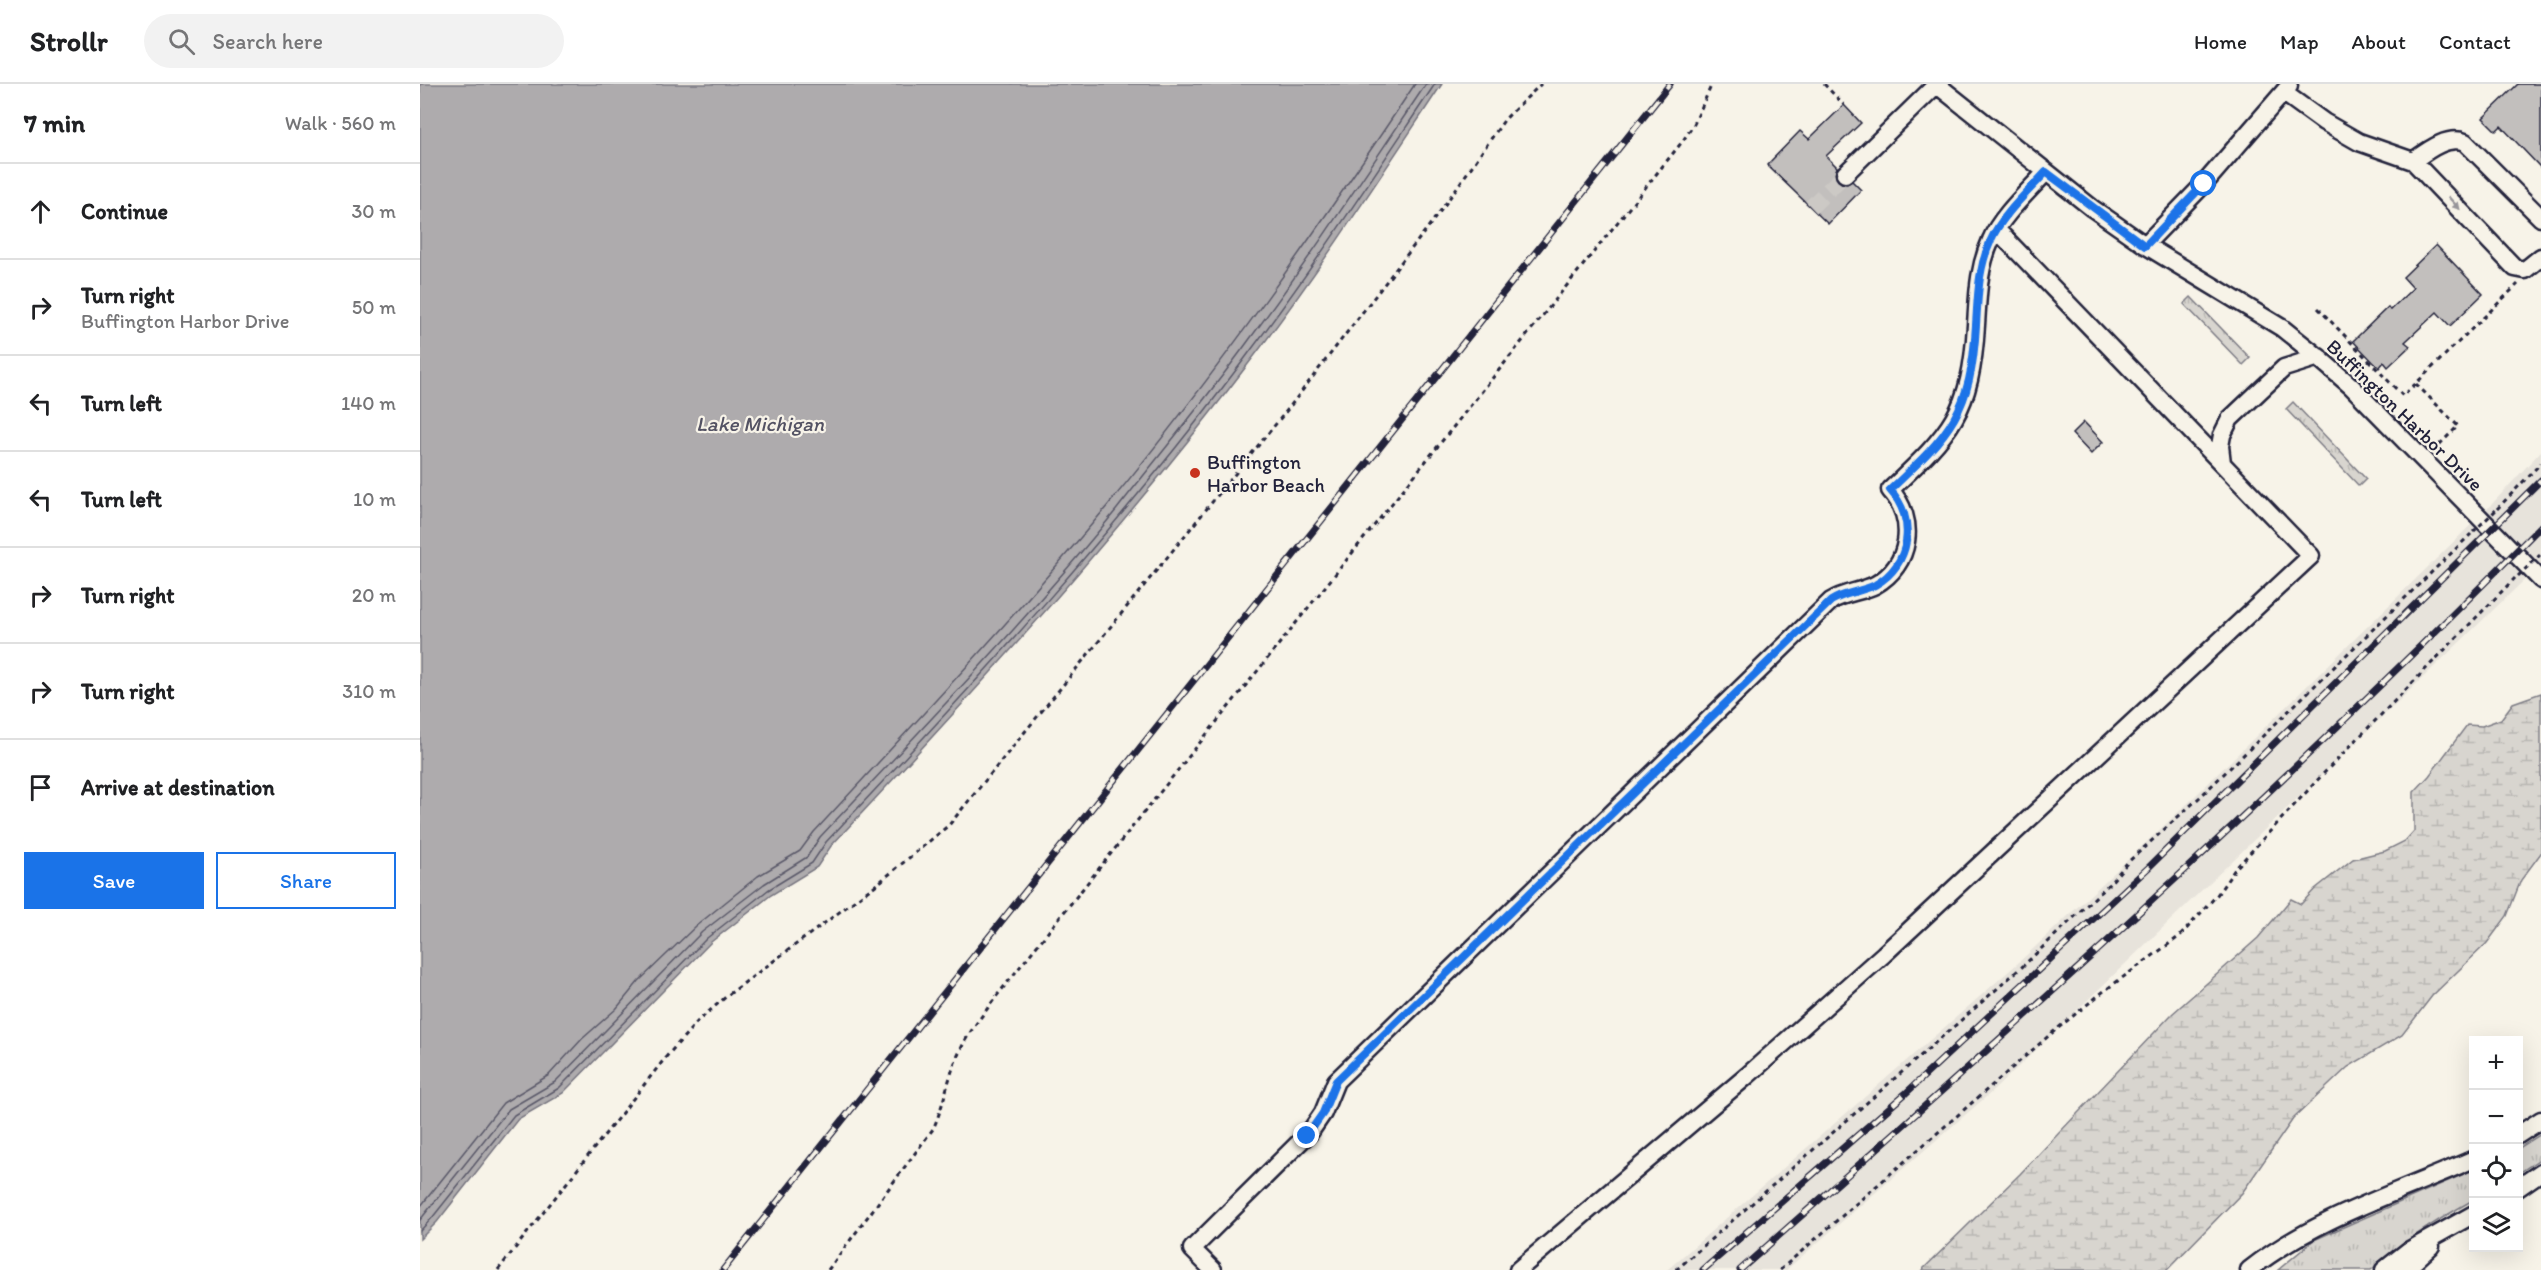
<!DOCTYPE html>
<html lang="en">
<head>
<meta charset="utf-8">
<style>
	body { margin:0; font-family:Itim,sans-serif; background:#f2f2f2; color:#202124 }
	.controls { position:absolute; right:18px; bottom:18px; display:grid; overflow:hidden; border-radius:0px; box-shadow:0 6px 24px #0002 }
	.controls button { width:54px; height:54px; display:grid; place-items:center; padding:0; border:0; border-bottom:2px solid #e0e0e0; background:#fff; color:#202124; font:30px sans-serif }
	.stop { position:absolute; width:18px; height:18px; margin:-14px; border:4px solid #1a73e8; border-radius:50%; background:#fff }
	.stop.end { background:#1a73e8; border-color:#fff; box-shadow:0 2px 6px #0008 }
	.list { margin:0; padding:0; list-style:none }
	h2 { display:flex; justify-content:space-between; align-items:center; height:78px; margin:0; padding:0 24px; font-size:26px }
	h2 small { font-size:20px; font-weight:400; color:#757577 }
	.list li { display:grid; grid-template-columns:39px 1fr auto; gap:18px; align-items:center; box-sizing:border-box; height:96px; padding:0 24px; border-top:2px solid #e0e0e0 }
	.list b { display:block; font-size:22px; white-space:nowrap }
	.list p { margin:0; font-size:20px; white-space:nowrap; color:#757577 }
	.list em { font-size:20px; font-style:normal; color:#757577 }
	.actions { display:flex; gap:12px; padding:18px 24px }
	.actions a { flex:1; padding:14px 0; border:2px solid #1a73e8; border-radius:0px; text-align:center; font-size:21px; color:#1a73e8 }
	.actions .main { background:#1a73e8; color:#fff }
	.icon { flex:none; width:33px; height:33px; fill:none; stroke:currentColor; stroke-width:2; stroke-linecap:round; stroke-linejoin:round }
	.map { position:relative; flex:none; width:2121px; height:1186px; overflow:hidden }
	header { display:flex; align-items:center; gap:36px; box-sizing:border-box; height:84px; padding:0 30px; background:#fff; border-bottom:2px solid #e0e0e0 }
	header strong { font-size:28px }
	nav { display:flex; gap:33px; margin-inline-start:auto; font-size:21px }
	.search { width:420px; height:54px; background:#f2f2f2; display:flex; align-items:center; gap:15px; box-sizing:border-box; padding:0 21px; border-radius:33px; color:#757577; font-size:22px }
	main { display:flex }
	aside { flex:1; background:#fff }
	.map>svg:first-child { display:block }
</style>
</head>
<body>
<header>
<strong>Strollr</strong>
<div class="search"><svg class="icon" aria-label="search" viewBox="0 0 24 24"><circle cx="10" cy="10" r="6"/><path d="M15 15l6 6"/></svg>Search here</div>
<nav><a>Home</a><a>Map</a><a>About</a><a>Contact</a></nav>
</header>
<main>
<aside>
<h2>7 min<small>Walk · 560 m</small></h2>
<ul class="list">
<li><svg class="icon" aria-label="ahead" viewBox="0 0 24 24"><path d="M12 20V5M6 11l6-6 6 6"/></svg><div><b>Continue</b></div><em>30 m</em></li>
<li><svg class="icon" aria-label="right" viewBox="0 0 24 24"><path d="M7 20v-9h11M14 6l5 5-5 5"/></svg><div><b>Turn right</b><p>Buffington Harbor Drive</p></div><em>50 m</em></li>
<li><svg class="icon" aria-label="left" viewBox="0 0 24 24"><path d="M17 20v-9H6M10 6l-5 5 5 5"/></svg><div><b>Turn left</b></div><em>140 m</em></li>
<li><svg class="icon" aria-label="left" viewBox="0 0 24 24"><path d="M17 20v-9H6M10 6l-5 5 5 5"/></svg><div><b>Turn left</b></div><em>10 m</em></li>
<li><svg class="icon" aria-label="right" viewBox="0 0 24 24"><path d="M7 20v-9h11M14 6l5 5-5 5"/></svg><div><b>Turn right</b></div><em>20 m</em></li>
<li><svg class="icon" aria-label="right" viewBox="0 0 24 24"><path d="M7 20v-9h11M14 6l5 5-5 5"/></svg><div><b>Turn right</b></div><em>310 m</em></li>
<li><svg class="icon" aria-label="arrive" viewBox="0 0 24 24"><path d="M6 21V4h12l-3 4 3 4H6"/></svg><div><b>Arrive at destination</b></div></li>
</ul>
<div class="actions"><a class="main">Save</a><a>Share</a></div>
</aside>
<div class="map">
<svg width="2121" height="1186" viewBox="0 0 2121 1186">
	<defs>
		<pattern id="grass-tufts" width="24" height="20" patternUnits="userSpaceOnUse" patternTransform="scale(1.5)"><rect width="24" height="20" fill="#d8d5cf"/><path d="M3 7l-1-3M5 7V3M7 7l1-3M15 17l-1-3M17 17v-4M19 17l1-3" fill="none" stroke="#b9b7b3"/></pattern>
		<pattern id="wetland-marsh" width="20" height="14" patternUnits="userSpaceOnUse" patternTransform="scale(1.5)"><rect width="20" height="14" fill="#d8d5cf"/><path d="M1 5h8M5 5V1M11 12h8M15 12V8" fill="none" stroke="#b9b7b3"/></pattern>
	</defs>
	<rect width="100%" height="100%" fill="#f7f3e8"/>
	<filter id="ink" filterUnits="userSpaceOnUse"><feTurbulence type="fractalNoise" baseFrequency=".0167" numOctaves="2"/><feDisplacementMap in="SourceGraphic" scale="12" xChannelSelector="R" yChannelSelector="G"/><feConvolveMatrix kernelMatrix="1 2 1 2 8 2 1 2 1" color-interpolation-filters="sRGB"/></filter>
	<g filter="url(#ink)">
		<!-- built -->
		<path fill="#e7e3db" d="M2121 367V480L1574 1006 1366 1186H1247L1597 880 1766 721 2072 420Z"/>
		<!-- grass -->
		<path fill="url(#grass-tufts)" stroke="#7d7c85" stroke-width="1.5" d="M1771 213 1830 274 1823 281 1764 220Z
			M1873 318 1946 395 1939 402 1866 325Z
			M2121 1050V1074L2099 1089V1064Z
			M2053 1086V1116C2017 1136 1982 1158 1951 1186H1858L1894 1156Z"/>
		<!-- wetland -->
		<path fill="url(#wetland-marsh)" stroke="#7d7c85" stroke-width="1.5" d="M2121 609V769L2101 796 2087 832 2067 859 2012 912 1982 951 1928 983 1873 1035 1822 1109 1747 1186H1502L1600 1090 1752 930 1838 854 1871 815 1881 820 1895 805 1933 775 1965 767 1985 757 1994 747V708L2009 692 2047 641 2062 642 2081 635 2093 619Z"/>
		<!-- water -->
		<path fill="#aeabad" stroke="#76747f" stroke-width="1.5" d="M0 0H1022C962 90 903 181 838 267 706 442 560 603 411 762L397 783 351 811 291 858 143 1009 98 1035 17 1138 0 1155Z"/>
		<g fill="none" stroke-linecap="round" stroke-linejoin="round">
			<!-- shore -->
			<path stroke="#5a5969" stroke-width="1.5" d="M0 1123 83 1019 129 991 162 955 196 925 219 897 276 842 338 792 380 767 394 748C494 640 594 534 688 421 799 287 898 145 995 0
				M0 1136 89 1025 135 998 282 848 344 800 387 773 400 753C501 646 604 539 697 425 741 369 787 314 829 256 891 173 948 86 1006 0
				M0 1147 12 1134 94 1031 139 1004 287 854 348 806 392 779 406 758C556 599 704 438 834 262 898 177 956 88 1015 0"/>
		</g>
		<!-- building -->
		<path fill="#c2bfbd" stroke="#22223b" stroke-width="1.5" d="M2098 0H2121V84L2081 42 2076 47 2063 34Z
			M1424 21 1441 39 1406 72 1417 83 1415 92 1418 98 1427 100 1432 97 1441 106 1408 140 1347 81 1380 47 1389 55Z
			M2016 161 2063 210 2030 242 2017 228 1985 258 1990 262 1968 283 1964 278 1959 284 1933 257 1968 223 1970 226 1993 204 1983 193Z
			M1664 338 1683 358 1671 370 1652 350Z"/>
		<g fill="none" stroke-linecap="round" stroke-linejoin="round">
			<!-- minor-tunnel -->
			<path stroke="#ccc9c5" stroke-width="16" stroke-dasharray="16 8" stroke-linecap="butt" d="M1391 123 1425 90"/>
			<!-- minor casing -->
			<g stroke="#22223b" stroke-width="21">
				<path id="minor" d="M1516 0 1672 124 1725 161 1862 244 1892 268 1931 302 2121 496
					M1864 9 1904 38 1939 58 1993 77 2095 184 2105 186 2121 173
					M1993 77C2007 67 2027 51 2045 58L2121 134
					M1425 90 1517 0
					M1725 161 1784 100 1869 2
					M1802 379 1800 362 1802 351 1810 335 1864 284 1899 273
					M2098 1051 2121 1036
					M2098 1104 2121 1088
					M793 1186 772 1165 890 1048 903 1029 916 997 1411 517C1425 508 1441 508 1455 501 1491 481 1497 435 1470 406 1531 348 1551 329 1556 241 1558 211 1558 184 1571 156 1581 132 1609 107 1626 88
					M1098 1186 1328 991 1464 870 1891 472 1577 146
					M1829 1186C1895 1134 1977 1109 2054 1075
					M1964 1186 1988 1167 2054 1130
					M1985 1186 2011 1162"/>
			</g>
			<!-- path -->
			<path stroke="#22223b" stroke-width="3" stroke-dasharray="4.5 4.5" stroke-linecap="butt" d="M1404 0 1424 21
				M1898 224 1983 312 2098 200
				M1996 300 2038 342 2016 364
				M2077 425 2121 379
				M78 1186 246 973 278 937 308 911 461 797 529 741 868 325 1019 129 1085 35 1121 0
				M408 1186 513 1045C525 1019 528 990 541 965 549 947 564 930 575 914L1262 58 1274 40 1292 0
				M1256 1186 1603 882 1691 798 1707 779 1780 713 2051 450
				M1360 1186 1632 949 1684 907 1760 852 1797 811 1815 785 1904 689 2095 494"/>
			<!-- minor -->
			<use href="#minor" stroke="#f7f3e8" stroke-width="16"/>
			<!-- rail casing -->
			<g stroke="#22223b" stroke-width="7">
				<path id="rail" d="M303 1186 1250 0
					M1283 1186 1485 1010 1728 784 2121 396
					M1320 1186C1593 945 1865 702 2121 442"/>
			</g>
			<!-- rail -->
			<use href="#rail" stroke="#f7f3e8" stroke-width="4.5" stroke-dasharray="14" stroke-linecap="butt"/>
			<!-- path-bridge -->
			<path stroke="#22223b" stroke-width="3" stroke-dasharray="4.5 4.5" stroke-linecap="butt" d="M2053 448 2077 425
				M2098 492 2120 471"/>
		</g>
		<!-- one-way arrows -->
		<defs><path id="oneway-solid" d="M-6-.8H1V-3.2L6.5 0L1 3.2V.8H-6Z" transform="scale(1.5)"/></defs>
		<use fill="#97959a" href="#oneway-solid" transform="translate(2034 119) rotate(47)"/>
	</g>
	<g fill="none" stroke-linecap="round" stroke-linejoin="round" filter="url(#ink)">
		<!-- route -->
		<path stroke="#1a73e8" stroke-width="8" d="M887 1052 903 1029 916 997 1411 517C1425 508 1441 508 1455 501 1491 481 1497 435 1470 406 1531 348 1551 329 1556 241 1558 211 1558 184 1571 156 1581 132 1609 107 1626 88L1725 162 1784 100"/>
	</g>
	<!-- markers -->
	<circle fill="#c8321e" stroke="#f7f3e8" stroke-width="2" cx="775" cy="389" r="6"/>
	<g text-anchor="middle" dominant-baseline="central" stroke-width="4.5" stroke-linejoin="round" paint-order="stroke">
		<!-- street labels -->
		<g font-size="20" fill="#22223b" stroke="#f7f3e8">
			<text transform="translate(1985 331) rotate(44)">Buffington Harbor Drive</text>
		</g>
		<!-- poi labels -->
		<g font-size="20" fill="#22223b" stroke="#f7f3e8" text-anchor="start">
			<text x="787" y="378">Buffington<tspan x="787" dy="23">Harbor Beach</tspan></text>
		</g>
		<!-- water labels -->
		<g font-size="21" font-style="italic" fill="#535263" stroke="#f7f3e8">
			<text x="340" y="339">Lake Michigan</text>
		</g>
	</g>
</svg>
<div class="controls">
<button>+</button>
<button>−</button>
<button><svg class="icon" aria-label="locate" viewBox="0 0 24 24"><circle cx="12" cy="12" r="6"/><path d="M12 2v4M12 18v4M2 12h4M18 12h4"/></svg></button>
<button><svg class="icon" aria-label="layers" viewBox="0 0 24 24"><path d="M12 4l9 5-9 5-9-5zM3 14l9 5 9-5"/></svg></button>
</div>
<div class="stop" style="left:1784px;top:100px"></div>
<div class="stop end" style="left:887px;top:1052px"></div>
</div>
</main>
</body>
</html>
